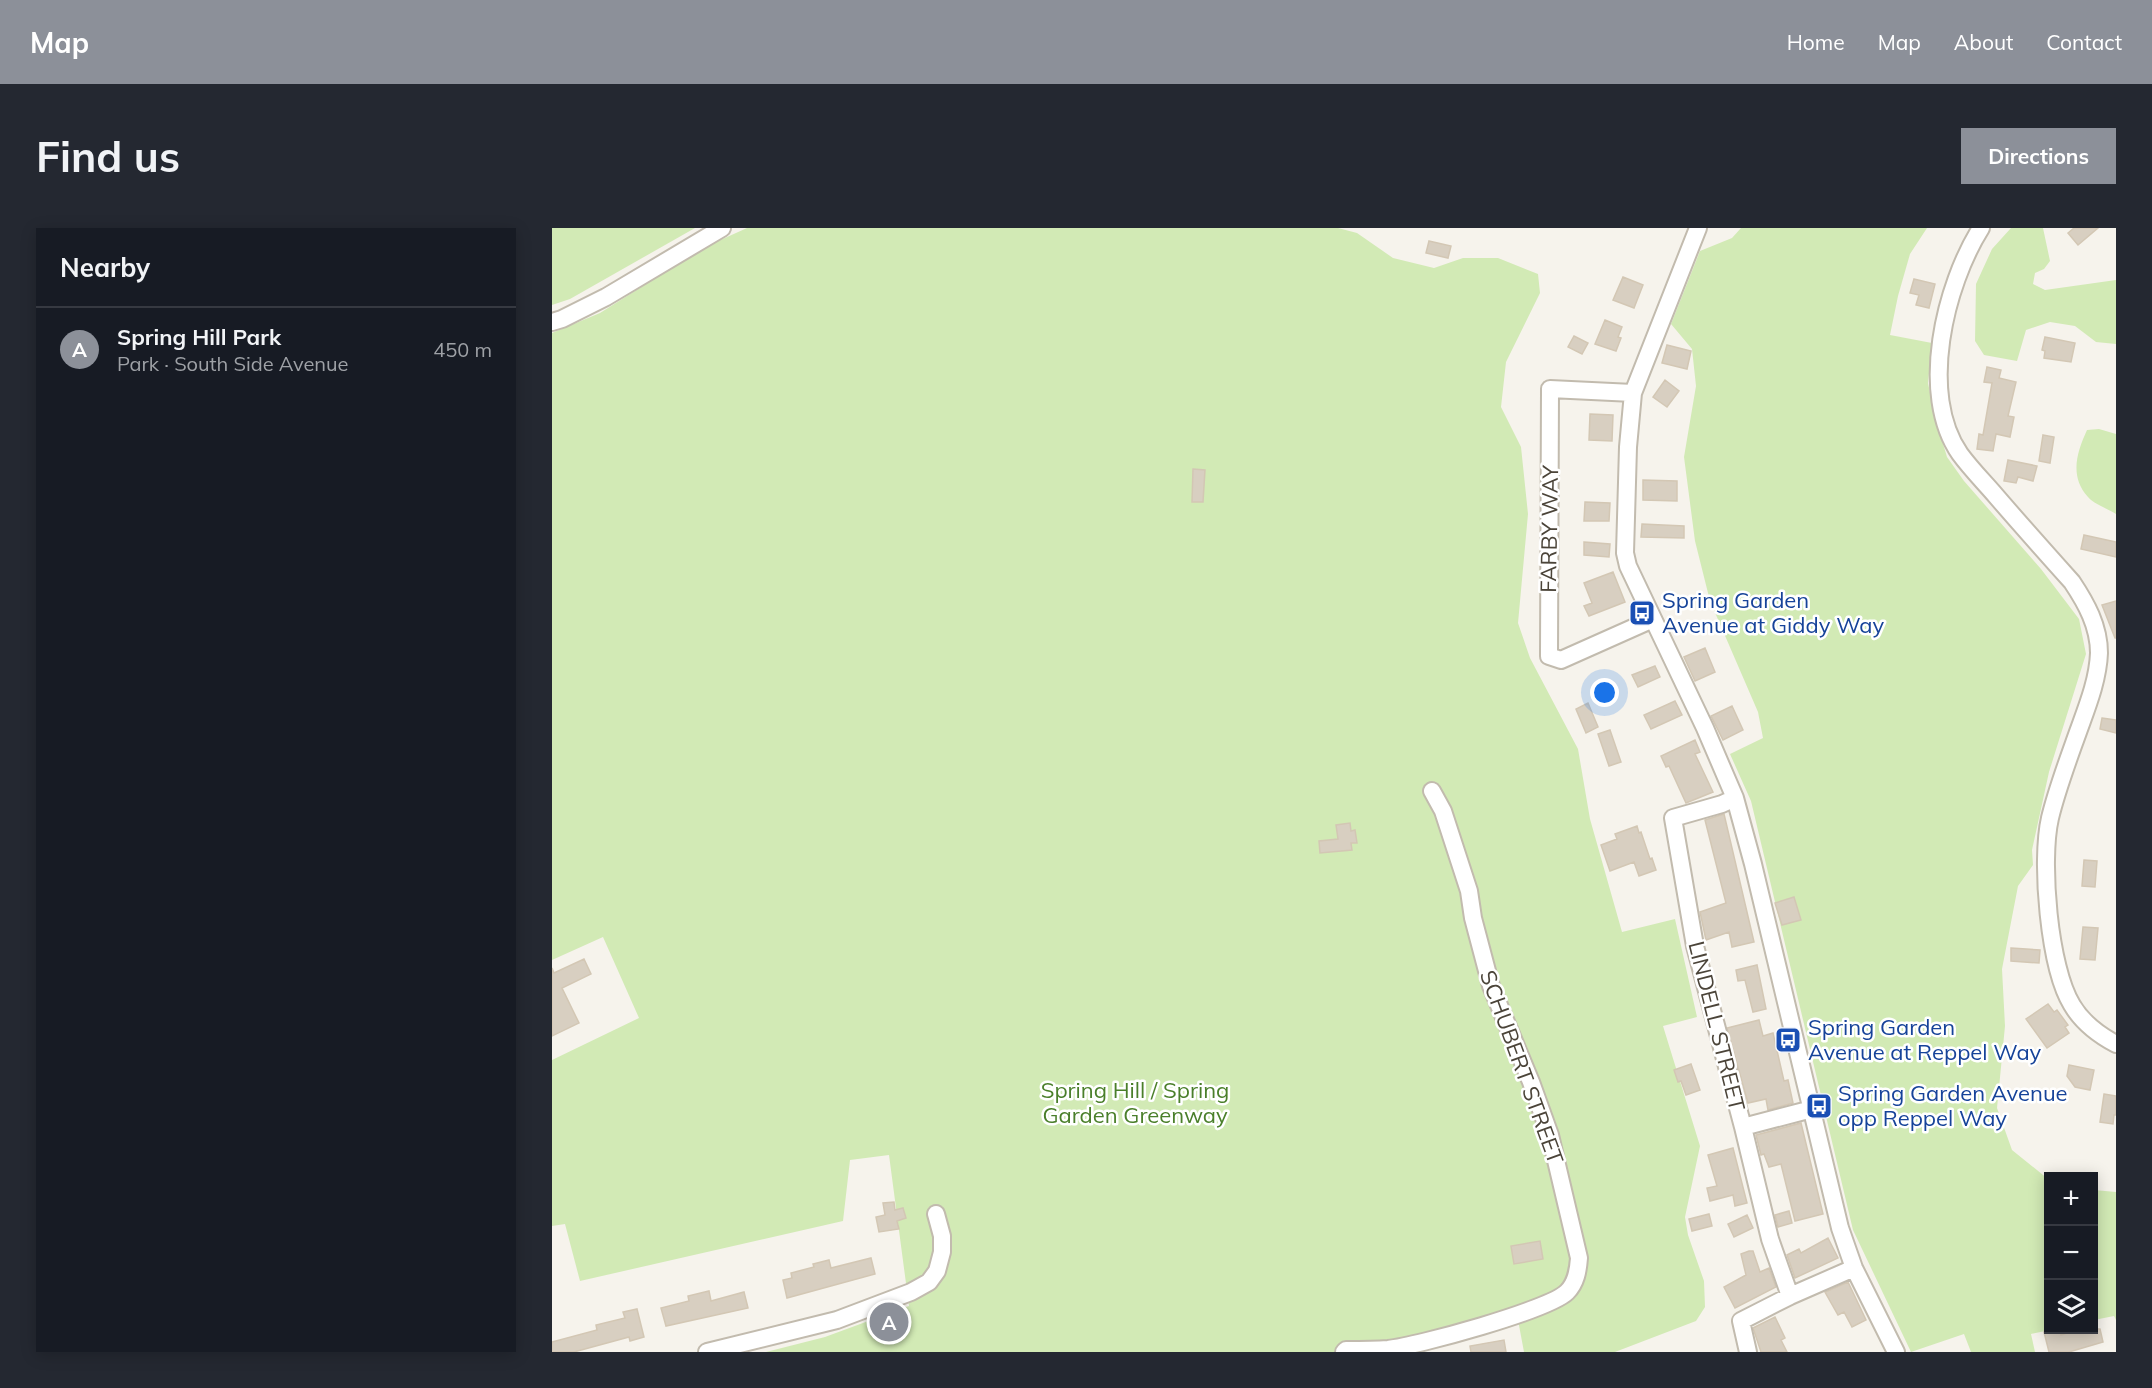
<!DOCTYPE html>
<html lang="en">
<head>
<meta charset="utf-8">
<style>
	body { margin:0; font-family:Mulish,sans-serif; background:#242831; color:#f1f3f6 }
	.controls { position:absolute; right:18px; bottom:18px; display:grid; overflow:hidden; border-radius:0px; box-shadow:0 3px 15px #0003 }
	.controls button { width:54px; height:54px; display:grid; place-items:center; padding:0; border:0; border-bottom:2px solid #363941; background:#171b24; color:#f1f3f6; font:30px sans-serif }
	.you { position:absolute; left:1053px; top:465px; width:21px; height:21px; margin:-15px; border:4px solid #fff; border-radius:50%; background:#1a73e8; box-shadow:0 0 0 9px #1a73e833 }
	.badge { display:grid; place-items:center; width:39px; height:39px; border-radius:50%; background:#8c9099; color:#fff; font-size:20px; font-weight:700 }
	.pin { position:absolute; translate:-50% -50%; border:3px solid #fff; box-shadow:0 2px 6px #0006 }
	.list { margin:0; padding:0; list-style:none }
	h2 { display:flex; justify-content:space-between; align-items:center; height:78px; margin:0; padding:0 24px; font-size:26px }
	h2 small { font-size:20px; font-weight:400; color:#9ea1a6 }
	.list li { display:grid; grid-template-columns:39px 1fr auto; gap:18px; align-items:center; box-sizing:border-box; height:84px; padding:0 24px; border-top:2px solid #363941 }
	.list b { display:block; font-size:22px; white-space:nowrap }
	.list p { margin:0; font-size:20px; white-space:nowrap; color:#9ea1a6 }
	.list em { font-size:20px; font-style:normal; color:#9ea1a6 }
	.icon { flex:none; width:33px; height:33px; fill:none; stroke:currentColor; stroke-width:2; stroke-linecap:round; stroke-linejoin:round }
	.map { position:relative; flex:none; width:1564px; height:1124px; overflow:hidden; border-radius:0px }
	header { display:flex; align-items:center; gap:36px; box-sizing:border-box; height:84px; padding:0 30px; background:#8c9099; color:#fff }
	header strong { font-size:28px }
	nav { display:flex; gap:33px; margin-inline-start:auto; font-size:21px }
	.intro { display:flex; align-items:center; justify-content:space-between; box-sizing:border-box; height:144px; padding:0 36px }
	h1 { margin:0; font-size:42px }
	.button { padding:15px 27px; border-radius:0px; background:#8c9099; color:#fff; font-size:21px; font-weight:700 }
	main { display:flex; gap:36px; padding:0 36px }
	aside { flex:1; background:#171b24; border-radius:0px; box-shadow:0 3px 15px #0003 }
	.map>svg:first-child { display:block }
</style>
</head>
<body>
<header>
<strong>Map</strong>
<nav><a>Home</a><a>Map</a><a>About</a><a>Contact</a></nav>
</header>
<div class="intro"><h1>Find us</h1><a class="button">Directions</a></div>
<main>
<aside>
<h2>Nearby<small></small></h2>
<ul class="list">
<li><span class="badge">A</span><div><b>Spring Hill Park</b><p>Park · South Side Avenue</p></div><em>450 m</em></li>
</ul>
</aside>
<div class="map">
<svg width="1564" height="1124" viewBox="0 0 1564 1124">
	<rect width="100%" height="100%" fill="#f6f3ec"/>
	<!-- green -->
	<path fill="#d2eab5" d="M0 0H143L18 71 0 77Z
		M195 0H786L805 5 841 30 882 40 911 30H946L986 46 988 65 954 134 949 179 969 219 976 286 966 395 978 430 1026 521 1038 591 1070 704 1123 691 1145 789 1111 798 1148 918 1133 989 1136 1007 1152 1053 1153 1079 1144 1093 1063 1124H972L966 1092 837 1124H214L273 1109 357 1078 337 927 298 932 291 993 28 1053 13 996 0 998V832L87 790 51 709 0 732V105L48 85 153 19Z
		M1189 0H1375L1358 26 1346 68 1338 107 1380 115 1376 155 1383 189 1395 229 1412 253 1489 341 1527 391 1534 426 1497 544 1480 622 1481 637 1466 658 1450 741 1453 798 1445 880 1460 922 1496 951 1498 1102 1479 1106 1483 1124H1419L1412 1106 1359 1124 1301 1002 1199 573 1178 526 1211 510 1206 484 1158 373 1143 313 1132 229 1144 158 1140 121 1119 96 1148 23 1180 10Z
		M1459 0H1491L1498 33 1492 41 1483 45 1481 56 1493 62 1564 52V116L1544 114 1523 98 1498 94 1474 102 1465 133 1432 127 1423 113 1424 56 1440 21Z
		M1547 201 1564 206V286C1556 281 1542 276 1536 269 1517 248 1525 224 1535 202Z
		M1542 962 1564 964V1092L1562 1088 1542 1092Z"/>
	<!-- building -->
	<path fill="#d8cfc1" stroke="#d3c7b4" stroke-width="1.5" d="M1522 0H1546L1526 17 1516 5Z
		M877 13 899 18 896 30 874 25Z
		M1071 49 1091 57 1082 80 1061 72Z
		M1362 51 1383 56 1377 80 1364 77 1367 67 1358 65Z
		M1053 92 1070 99 1066 109 1069 110 1064 123 1043 116Z
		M1022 108 1036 115 1030 126 1016 119Z
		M1493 109 1523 115 1519 134 1492 130 1493 123 1490 122Z
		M1115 117 1139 123 1135 141 1110 135Z
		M1435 139 1449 142 1447 150 1464 154 1456 188 1462 189 1458 209 1444 206 1441 223 1425 221 1427 206 1431 207 1440 155 1432 154Z
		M1113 152 1127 163 1115 179 1101 169Z
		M1038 186 1061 187 1060 213 1037 212Z
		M1491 207 1502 209 1498 235 1487 233Z
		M1456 232 1485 238 1481 253 1466 249 1464 255 1452 253Z
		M641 241 653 242 651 274H640Z
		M1091 252 1125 253V273L1091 272Z
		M1033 274 1058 275 1057 293H1032Z
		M1090 296 1132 298V310L1089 309Z
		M1532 307 1564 314V329L1529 321Z
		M1032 314 1058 316 1057 329 1032 327Z
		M1061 344 1073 374 1037 388 1032 378 1040 375 1032 355Z
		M1564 373V410H1563L1550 377Z
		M1153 420 1163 444 1143 453 1132 429Z
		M1103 438 1108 449 1086 459 1080 447Z
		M1123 473 1130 487 1099 501 1092 487Z
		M1036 475 1046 499 1034 505 1024 481Z
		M1180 478 1191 502 1171 512 1159 488Z
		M1550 490 1564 492V505L1548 501Z
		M1058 502 1069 534 1057 538 1046 506Z
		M1143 512 1148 524 1143 526 1161 564 1134 575 1117 538 1114 539 1109 528Z
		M1172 586 1202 714 1180 719 1177 704 1154 712 1148 684 1174 675 1153 592Z
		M798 595 799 603 803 602 805 615H799L800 622 768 625 767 613 786 611 784 597Z
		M1085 598 1087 605 1089 604 1098 631 1100 630 1104 642 1087 648 1082 634 1058 643 1049 617 1065 611 1063 606Z
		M1532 632 1545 633 1543 659 1530 658Z
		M1242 669 1249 692 1230 697 1223 675Z
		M1531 699 1546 700 1543 732 1528 731Z
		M1459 720 1488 722 1487 735 1459 733Z
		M32 731 39 746 10 760 27 795 0 808V740L2 745Z
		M1205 737 1214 781 1201 784 1193 752 1186 753 1184 742Z
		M1496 776 1502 784 1505 782 1516 797 1513 799 1517 805 1495 820 1474 791Z
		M1207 792 1211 808 1221 805 1232 853 1236 852 1241 875 1216 882 1214 871 1196 875 1175 800Z
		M1139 836 1148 862 1134 867 1129 853 1126 854 1122 842Z
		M1517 837 1542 842 1538 862 1523 859 1515 848Z
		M1552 866 1564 868V887H1562L1561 896 1548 894Z
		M1249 895 1271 986 1243 993 1229 936 1217 939 1212 926 1209 927 1204 907Z
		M1181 920 1195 975 1183 978 1181 967 1158 973 1155 960 1165 958 1156 927Z
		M342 974 343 982 351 980 354 990 345 993 347 1001 327 1004 324 989 333 987 331 975Z
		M1237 983 1240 995 1226 999 1223 987Z
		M1157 986 1160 998 1140 1003 1137 991Z
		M1195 987 1201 1000 1182 1009 1176 996Z
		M1276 1010 1286 1030 1243 1050 1235 1027 1247 1021 1249 1025Z
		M988 1013 991 1031 962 1036 959 1018Z
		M1197 1023H1201L1208 1044 1217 1040 1224 1059 1183 1080 1172 1059 1194 1047 1189 1026Z
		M319 1030 323 1046 235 1070 231 1052 240 1050 239 1045 262 1039 261 1036 277 1032 279 1040Z
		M1296 1054 1314 1092 1300 1099 1292 1084 1286 1087 1273 1064Z
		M157 1063 159 1073 192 1064 196 1080 114 1098 109 1080 137 1073 136 1068Z
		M85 1081 92 1109 78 1113 77 1109 22 1124H0V1114L45 1102 44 1097 73 1090 71 1084Z
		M1223 1089 1233 1110 1229 1112 1235 1124H1209L1201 1100Z
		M1499 1101H1508L1509 1107 1528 1101H1548L1551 1114 1517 1124H1497L1492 1104Z
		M952 1112 954 1124H919L918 1118Z"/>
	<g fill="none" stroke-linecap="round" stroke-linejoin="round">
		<!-- minor casing -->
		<g stroke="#c2bbae" stroke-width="20">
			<path id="minor" d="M1146 0 1081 165 1076 219 1073 325 1076 338 1153 500 1183 570 1201 636 1288 1000 1302 1040 1344 1124
				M1429 0C1393 57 1366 166 1408 226 1419 241 1432 254 1444 268 1469 297 1494 325 1520 354 1534 375 1547 398 1547 425 1546 452 1535 479 1526 504 1516 532 1505 561 1498 590 1488 633 1497 740 1520 777 1530 794 1547 807 1564 816
				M0 94 10 91 54 69 170 0
				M1081 165 998 161 997 428 1009 432 1101 391
				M1183 570 1170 576 1121 590 1143 718 1191 899 1218 1011 1238 1068
				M1191 899 1260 881
				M155 1124 285 1092 359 1064 377 1054 385 1043 390 1024V1008L384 986
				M792 1124 794 1122C808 1122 822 1122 836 1121 865 1118 997 1082 1015 1064 1024 1055 1026 1043 1027 1030L998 907 979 854 939 758 921 690 917 663 891 583 880 563
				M1196 1124 1189 1093 1238 1068 1302 1040"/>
		</g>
		<!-- minor -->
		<use href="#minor" stroke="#fff" stroke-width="16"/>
	</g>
	<!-- icons -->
	<defs>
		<g id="bus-square" transform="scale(1.35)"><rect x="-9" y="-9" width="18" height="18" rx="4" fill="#1a4fb4" stroke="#fff"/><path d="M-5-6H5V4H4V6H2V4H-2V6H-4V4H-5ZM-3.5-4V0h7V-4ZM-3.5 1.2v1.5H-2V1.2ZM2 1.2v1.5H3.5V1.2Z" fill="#fff"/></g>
	</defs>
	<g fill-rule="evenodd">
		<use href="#bus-square" x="1090" y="385"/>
		<use href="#bus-square" x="1236" y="812"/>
		<use href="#bus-square" x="1267" y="878"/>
	</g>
	<g text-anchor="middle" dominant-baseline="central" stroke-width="5" stroke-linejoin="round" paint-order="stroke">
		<!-- street labels -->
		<g font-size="22" fill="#4b4439" stroke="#fff">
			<text transform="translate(997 301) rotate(-89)">FARBY WAY</text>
			<text transform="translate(1165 798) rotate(76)">LINDELL STREET</text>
			<text transform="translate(970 839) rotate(70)">SCHUBERT STREET</text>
		</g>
		<!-- transit labels -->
		<g font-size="22" fill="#164399" stroke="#fff" text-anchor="start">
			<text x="1110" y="372">Spring Garden<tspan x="1110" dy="25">Avenue at Giddy Way</tspan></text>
			<text x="1256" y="799">Spring Garden<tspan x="1256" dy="25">Avenue at Reppel Way</tspan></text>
			<text x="1286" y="865">Spring Garden Avenue<tspan x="1286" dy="25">opp Reppel Way</tspan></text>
		</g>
		<!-- park labels -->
		<g font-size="22" fill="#4a7f2a" stroke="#fff">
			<text x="583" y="862">Spring Hill / Spring<tspan x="583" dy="25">Garden Greenway</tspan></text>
		</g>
	</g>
</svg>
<div class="controls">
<button>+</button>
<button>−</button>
<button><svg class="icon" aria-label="layers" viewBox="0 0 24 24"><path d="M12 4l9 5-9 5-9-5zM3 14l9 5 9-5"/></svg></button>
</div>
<div class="you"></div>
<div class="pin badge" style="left:337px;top:1094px">A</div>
</div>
</main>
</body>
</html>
